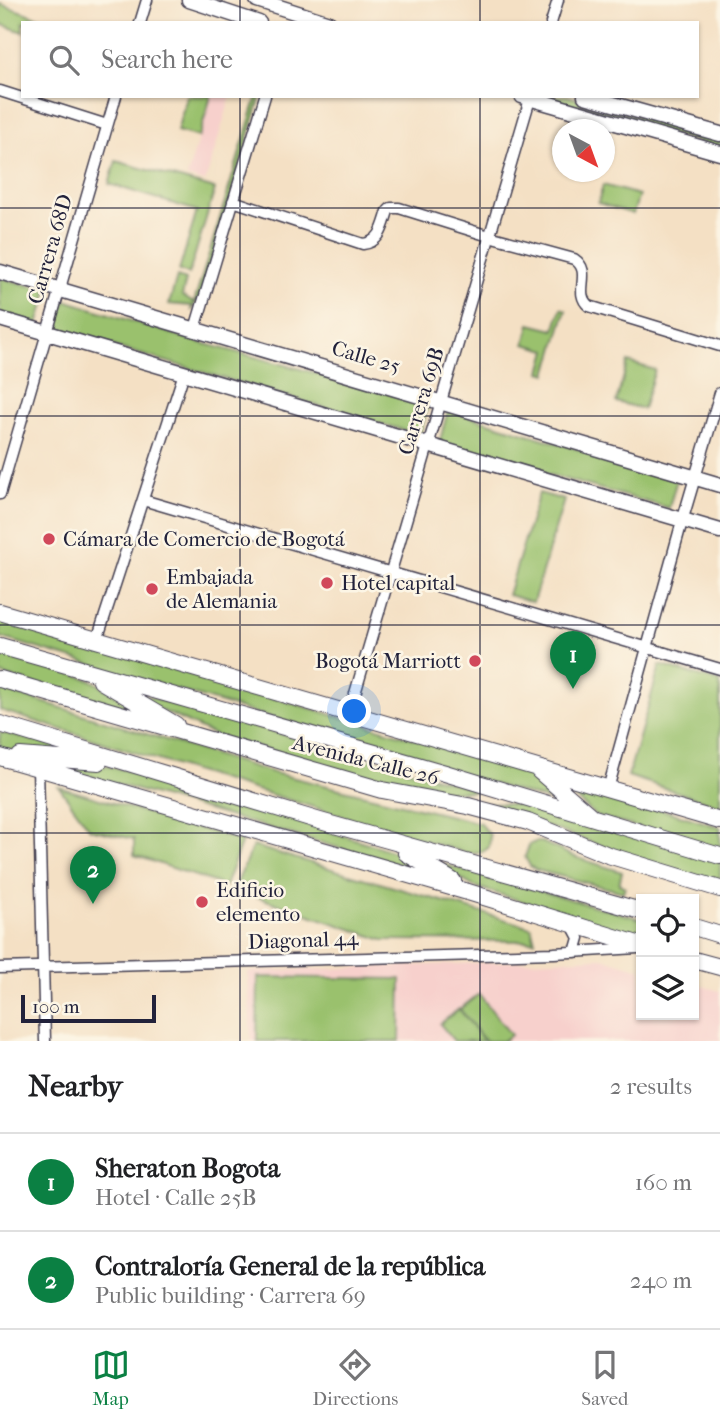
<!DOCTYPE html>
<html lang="en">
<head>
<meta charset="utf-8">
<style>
	body { margin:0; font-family:"IM FELL French Canon",serif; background:#f6f6f6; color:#202124 }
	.controls { position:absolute; right:21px; bottom:21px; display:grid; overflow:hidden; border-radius:0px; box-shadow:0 2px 5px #0004 }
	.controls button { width:63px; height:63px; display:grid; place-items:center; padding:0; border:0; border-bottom:2px solid #e0e0e0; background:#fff; color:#202124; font:35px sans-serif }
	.compass { position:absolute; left:552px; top:119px; width:63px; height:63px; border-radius:50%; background:#fff; box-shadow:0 2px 5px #0004; rotate:139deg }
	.scale { position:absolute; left:21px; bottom:18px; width:135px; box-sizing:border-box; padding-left:7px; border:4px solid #22223b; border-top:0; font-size:19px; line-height:24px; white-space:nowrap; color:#22223b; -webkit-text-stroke:5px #fcf5e5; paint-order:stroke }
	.you { position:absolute; left:355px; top:712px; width:24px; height:24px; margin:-18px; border:5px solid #fff; border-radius:50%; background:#1a73e8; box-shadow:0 0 0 10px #1a73e833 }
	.badge { display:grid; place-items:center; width:46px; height:46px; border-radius:50%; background:#0b8043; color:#fff; font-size:23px; font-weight:700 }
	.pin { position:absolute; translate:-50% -58px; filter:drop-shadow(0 2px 4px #0008) }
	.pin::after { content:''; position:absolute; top:37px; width:24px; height:21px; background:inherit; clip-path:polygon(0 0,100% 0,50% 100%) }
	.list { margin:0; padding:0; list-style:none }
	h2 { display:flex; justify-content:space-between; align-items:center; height:91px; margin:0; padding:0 28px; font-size:30px }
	h2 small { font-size:23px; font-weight:400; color:#757577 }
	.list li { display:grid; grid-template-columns:46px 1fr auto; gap:21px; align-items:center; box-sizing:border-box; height:98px; padding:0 28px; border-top:2px solid #e0e0e0 }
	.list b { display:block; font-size:26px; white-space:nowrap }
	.list p { margin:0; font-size:23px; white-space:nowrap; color:#757577 }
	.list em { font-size:23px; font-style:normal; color:#757577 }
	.icon { flex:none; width:38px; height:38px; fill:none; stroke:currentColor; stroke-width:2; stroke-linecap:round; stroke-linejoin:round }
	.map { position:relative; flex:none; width:720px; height:1041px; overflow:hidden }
	.search { position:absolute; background:#fff; box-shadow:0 2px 5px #0004; left:21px; right:21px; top:21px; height:77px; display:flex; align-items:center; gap:18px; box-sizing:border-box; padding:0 24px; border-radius:0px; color:#757577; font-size:26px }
	.sheet { height:287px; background:#fff }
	nav { display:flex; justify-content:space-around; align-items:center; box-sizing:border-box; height:98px; border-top:2px solid #e0e0e0; background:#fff; font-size:19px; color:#757577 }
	nav a { display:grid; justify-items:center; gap:4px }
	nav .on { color:#0b8043 }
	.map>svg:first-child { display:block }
</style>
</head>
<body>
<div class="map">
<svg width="720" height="1041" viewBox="0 0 720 1041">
	<rect width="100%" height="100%" fill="#fcf5e5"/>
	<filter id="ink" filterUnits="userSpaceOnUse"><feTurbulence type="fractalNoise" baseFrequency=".0143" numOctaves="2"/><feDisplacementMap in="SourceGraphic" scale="14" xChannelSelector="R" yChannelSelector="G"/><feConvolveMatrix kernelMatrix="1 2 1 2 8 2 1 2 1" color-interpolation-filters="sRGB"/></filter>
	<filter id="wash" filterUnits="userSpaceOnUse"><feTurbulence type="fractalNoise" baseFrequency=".00686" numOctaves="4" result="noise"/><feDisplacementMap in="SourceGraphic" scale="28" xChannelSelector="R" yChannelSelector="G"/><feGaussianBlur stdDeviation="1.57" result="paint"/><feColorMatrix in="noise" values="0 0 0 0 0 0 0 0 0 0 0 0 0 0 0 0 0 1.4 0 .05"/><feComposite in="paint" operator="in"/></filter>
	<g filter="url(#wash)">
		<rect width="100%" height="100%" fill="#f4e0c4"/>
		<!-- built -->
		<path fill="#f7d0cc" d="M211 96H231L205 182 187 177Z
			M603 958 641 969V1015H694V984L720 991V1041H251L248 972Z"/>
		<!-- green -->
		<path fill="#9ac16d" stroke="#5e7254" stroke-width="2" d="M0 4 46 20 45 23H23V32L0 24Z
			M187 96H211L199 137 177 131Z
			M257 96H261L201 295 191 311 192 306 169 304 177 277 186 280 182 296 194 303Z
			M540 96H567L720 140V148Z
			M116 161 215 189 189 274 179 271 197 211 109 184Z
			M603 185 639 195 633 214 598 203Z
			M0 278 48 290 38 325 0 314Z
			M65 300 198 342 429 403 420 435 57 330Z
			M561 308 566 310 547 374 541 372 547 350 525 344 530 324 554 330Z
			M628 362 655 370 643 409 616 402Z
			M448 410 677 479 669 508 439 444Z
			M539 493 564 500 533 602 508 595Z
			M0 618 528 772 574 808 0 637Z
			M0 651 91 680 158 720 0 674Z
			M660 665 720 682V806L628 776Z
			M0 689 274 773 480 823 490 835 489 847C482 854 475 854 466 853L193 771 0 710Z
			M125 690 483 791 438 792 405 787 219 737 150 705Z
			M0 732 71 750V754L0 750Z
			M68 761 107 766 151 776 374 845 402 855 437 876 47 764Z
			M552 777 720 827V850L596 816Z
			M59 787 242 841 225 886 134 855V839L90 829Z
			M482 803 528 805 720 861V883L649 863Z
			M535 842H542L575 857 622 872 619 884 625 887 623 892 536 870 530 866 525 857 529 845Z
			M253 846 531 927 535 941 383 940 234 889Z
			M428 860 641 919V938L473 886Z
			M258 977 401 979 400 1041H257Z
			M479 994 511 1035 503 1041H485L460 1009Z
			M459 1009 484 1041H454L440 1024Z"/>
	</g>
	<g filter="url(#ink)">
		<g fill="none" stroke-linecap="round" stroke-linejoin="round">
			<!-- street casing -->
			<g stroke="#423e50" stroke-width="13">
				<path id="street" d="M140 23 147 0
					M551 23 558 0
					M0 91 107 125
					M233 201 363 244C381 242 383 226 388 211L391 208H399L489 236 574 259C594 272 572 292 589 306L720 346
					M195 329 265 96
					M0 494 116 96
					M143 500 720 669
					M97 640 184 373
					M349 714 530 99
					M38 768 45 1041
					M608 789 681 525 720 393
					M571 923 579 938 575 952
					M0 968 554 953 638 948"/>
			</g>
			<!-- secondary casing -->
			<g stroke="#423e50" stroke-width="17">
				<path id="secondary" d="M189 0 259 23
					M257 0 329 23
					M522 96 720 153
					M585 96 720 134
					M0 272 720 485
					M0 319 720 531"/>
			</g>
			<!-- primary casing -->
			<g stroke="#423e50" stroke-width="18">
				<path id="primary" d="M0 612 720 821
					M0 646 445 773 720 856
					M0 679 382 790 468 806 528 822 608 855 720 889
					M101 681 176 725
					M0 724 320 821 641 911
					M20 756 99 762
					M0 757 468 892 641 945
					M539 771 591 816
					M406 853 453 881
					M694 927 720 935
					M694 960 720 967"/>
			</g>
			<!-- street -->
			<use href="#street" stroke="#fff" stroke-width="10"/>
			<!-- secondary -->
			<use href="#secondary" stroke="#fff" stroke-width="14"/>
			<!-- primary -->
			<use href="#primary" stroke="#fff" stroke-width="16"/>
		</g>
	</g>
	<!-- grid -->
	<path fill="none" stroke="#22223b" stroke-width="2" stroke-opacity="0.55" d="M240 0V23M480 0V23M240 96V1041M480 96V1041M0 208H720M0 416H720M0 625H720M0 833H720"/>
	<!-- markers -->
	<g fill="#d1495b" stroke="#fcf5e5" stroke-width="2.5">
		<circle cx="49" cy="539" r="7"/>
		<circle cx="327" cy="583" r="7"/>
		<circle cx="152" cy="589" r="7"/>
		<circle cx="475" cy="661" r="7"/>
		<circle cx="202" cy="902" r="7"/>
	</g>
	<g text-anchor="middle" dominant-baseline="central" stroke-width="5" stroke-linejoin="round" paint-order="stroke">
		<!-- street labels -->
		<g font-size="21" fill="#22223b" stroke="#fcf5e5">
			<text transform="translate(50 249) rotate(-74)">Carrera 68D</text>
			<text transform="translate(366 357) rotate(16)">Calle 25</text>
			<text transform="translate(421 401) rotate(-73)">Carrera 69B</text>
			<text transform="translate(366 760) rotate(14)">Avenida Calle 26</text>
			<text transform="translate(303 940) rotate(-2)">Diagonal 44</text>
		</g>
		<!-- poi labels -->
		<g font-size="21" fill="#22223b" stroke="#fcf5e5" text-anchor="start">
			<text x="63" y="539">Cámara de Comercio de Bogotá</text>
			<text x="166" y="577">Embajada<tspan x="166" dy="24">de Alemania</tspan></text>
			<text x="341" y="583">Hotel capital</text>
			<text x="461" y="661" text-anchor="end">Bogotá Marriott</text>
			<text x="216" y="890">Edificio<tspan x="216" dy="24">elemento</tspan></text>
		</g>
	</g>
</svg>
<div class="controls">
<button><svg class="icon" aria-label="locate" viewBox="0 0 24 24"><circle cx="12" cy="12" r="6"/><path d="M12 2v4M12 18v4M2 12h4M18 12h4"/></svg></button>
<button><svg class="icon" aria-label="layers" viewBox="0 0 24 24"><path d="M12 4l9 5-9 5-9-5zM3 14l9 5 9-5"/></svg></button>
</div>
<svg class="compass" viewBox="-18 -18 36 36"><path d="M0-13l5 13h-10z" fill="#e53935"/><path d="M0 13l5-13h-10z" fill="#757577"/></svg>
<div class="scale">100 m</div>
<div class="you"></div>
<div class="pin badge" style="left:573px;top:689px">1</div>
<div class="pin badge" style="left:93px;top:904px">2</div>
<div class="search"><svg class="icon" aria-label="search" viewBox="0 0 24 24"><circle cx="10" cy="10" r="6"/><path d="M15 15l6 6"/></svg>Search here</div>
</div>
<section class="sheet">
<h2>Nearby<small>2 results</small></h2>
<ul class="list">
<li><span class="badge">1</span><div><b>Sheraton Bogota</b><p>Hotel · Calle 25B</p></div><em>160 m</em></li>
<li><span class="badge">2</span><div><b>Contraloría General de la república</b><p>Public building · Carrera 69</p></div><em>240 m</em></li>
</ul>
</section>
<nav>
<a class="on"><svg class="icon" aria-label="map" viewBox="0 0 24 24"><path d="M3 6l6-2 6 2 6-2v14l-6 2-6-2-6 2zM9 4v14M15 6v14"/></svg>Map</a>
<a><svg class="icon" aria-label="directions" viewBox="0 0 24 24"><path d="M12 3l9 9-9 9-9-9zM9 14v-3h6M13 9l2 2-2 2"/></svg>Directions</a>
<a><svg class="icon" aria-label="saved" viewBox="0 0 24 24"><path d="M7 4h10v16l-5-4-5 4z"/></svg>Saved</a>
</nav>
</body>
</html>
